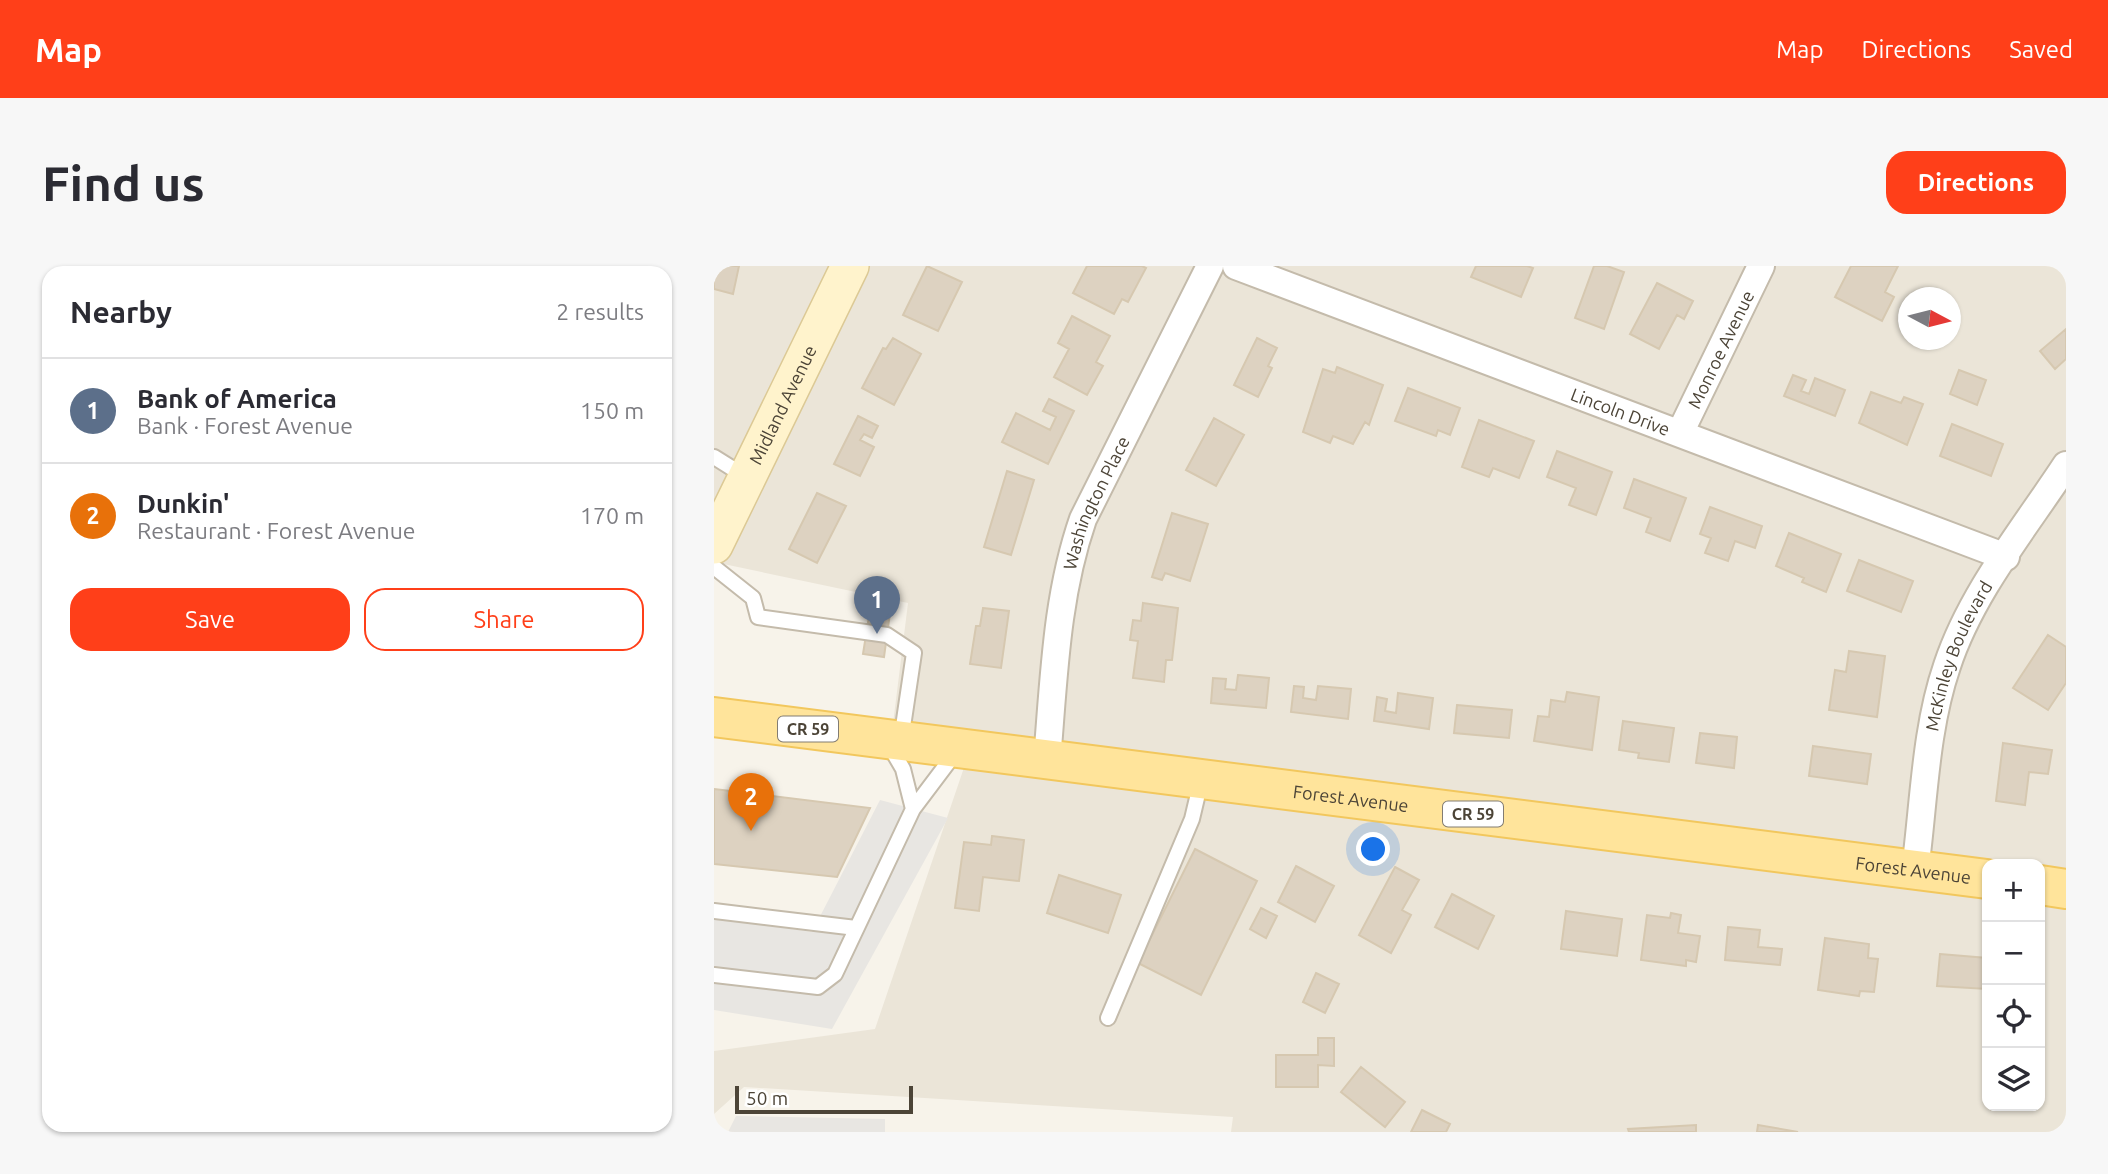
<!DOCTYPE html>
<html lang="en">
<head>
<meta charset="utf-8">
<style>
	body { margin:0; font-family:Ubuntu,sans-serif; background:#f7f7f7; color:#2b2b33 }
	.controls { position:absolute; right:21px; bottom:21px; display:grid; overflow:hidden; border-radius:14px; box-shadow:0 2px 5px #0004 }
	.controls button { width:63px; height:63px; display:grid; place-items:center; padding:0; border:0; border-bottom:2px solid #e1e1e2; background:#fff; color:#2b2b33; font:35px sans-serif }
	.compass { position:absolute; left:1184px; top:21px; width:63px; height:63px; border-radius:50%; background:#fff; box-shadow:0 2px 5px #0004; rotate:97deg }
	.scale { position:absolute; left:21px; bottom:18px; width:178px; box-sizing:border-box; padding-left:7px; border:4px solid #4c4437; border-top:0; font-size:19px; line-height:24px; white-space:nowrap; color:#4c4437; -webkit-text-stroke:5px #fff; paint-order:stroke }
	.you { position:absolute; left:660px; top:584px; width:24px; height:24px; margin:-18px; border:5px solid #fff; border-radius:50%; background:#1a73e8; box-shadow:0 0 0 10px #1a73e833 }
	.badge { display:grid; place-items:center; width:46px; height:46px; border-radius:50%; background:#ff3f19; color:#fff; font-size:23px; font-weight:700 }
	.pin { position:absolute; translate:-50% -58px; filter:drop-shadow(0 2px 4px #0008) }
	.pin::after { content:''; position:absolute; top:37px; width:24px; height:21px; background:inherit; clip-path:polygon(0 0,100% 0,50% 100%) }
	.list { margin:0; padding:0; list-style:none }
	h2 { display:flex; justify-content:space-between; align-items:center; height:91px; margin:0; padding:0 28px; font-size:30px }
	h2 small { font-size:23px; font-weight:400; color:#7c7c81 }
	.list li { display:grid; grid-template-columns:46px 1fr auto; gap:21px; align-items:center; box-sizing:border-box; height:105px; padding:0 28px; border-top:2px solid #e1e1e2 }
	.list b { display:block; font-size:26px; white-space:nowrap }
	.list p { margin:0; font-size:23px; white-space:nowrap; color:#7c7c81 }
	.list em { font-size:23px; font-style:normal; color:#7c7c81 }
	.actions { display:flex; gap:14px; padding:21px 28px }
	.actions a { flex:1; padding:16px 0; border:2px solid #ff3f19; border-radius:21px; text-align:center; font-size:24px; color:#ff3f19 }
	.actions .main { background:#ff3f19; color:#fff }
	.icon { flex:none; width:38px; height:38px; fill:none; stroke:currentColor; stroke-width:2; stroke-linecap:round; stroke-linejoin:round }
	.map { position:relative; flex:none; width:1352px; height:866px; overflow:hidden; border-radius:21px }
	header { display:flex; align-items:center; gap:42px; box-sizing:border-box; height:98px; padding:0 35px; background:#ff3f19; color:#fff }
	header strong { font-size:33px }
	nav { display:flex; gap:38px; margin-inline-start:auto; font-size:24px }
	.intro { display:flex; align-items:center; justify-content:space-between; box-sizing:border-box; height:168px; padding:0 42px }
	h1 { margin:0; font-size:49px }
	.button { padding:18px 32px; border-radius:21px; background:#ff3f19; color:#fff; font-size:24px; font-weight:700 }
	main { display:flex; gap:42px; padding:0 42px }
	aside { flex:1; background:#fff; border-radius:21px; box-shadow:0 2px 5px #0004 }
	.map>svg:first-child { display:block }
</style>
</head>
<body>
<header>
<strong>Map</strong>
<nav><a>Map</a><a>Directions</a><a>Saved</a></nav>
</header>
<div class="intro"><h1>Find us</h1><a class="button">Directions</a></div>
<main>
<aside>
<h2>Nearby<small>2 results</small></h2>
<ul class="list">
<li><span class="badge" style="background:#5c6f8a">1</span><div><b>Bank of America</b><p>Bank · Forest Avenue</p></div><em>150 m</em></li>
<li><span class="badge" style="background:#e8710a">2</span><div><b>Dunkin'</b><p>Restaurant · Forest Avenue</p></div><em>170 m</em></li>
</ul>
<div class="actions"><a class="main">Save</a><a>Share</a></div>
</aside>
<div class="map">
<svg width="1352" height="866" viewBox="0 0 1352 866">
	<rect width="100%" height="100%" fill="#f7f3ea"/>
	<!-- residential -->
	<path fill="#ebe5d8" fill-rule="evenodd" d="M0 0H1352V866H517L519 851 30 821 0 848V785L161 763 256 484 177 474 194 337 0 296ZM1195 32H1237V74H1195ZM1273 598H1326V840H1273Z"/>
	<!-- parking -->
	<path fill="#e8e6e2" d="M166 534 234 552 118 763 0 744V652L98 666Z
		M22 850 171 853V866H14Z"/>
	<!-- building -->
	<path fill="#ddd2c1" stroke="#d6c8b0" stroke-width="2" d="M0 0H25L19 28 0 23Z
		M213 0 248 16 224 65 189 49Z
		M373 0H428L432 2 414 36 408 33 400 48 359 27Z
		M762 0H813L819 2 807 31 757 11Z
		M880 0H893L910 6 890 63 861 52Z
		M1137 0H1184L1171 26 1180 31 1168 55 1121 31Z
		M943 17 979 35 970 53 963 49 945 83 916 68Z
		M358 50 396 70 382 96 389 100 373 129 340 111 355 83 344 77Z
		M1352 63V93L1341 103 1326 85Z
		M179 72 207 88 180 139 148 122 169 82 172 83Z
		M543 72 563 82 554 100 558 102 544 131 520 119Z
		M623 101 669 119 655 159 651 156 639 178 619 170 616 177 589 166 609 103 621 107Z
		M1245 104 1272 114 1263 139 1236 128Z
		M1079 109 1092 114 1087 125 1095 128 1101 112 1131 124 1121 150 1070 130Z
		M694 122 746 142 736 169 724 164 722 170 681 155Z
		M1157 126 1187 137 1190 131 1209 138 1193 179 1145 157Z
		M335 133 360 145 334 198 288 176 302 147 336 164 342 151 329 145Z
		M144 150 164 160 158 172 150 168 146 174 160 181 146 210 120 198Z
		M500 152 530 169 502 220 472 204Z
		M765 154 820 175 805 212 779 202 775 211 748 201Z
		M1238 158 1289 178 1277 210 1226 190Z
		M843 185 898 206 882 249 855 239 862 222 833 211Z
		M293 205 320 214 297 289 270 281Z
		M920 213 972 232 956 275 932 266 937 252 910 242Z
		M103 227 132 240 103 297 75 283Z
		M996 241 1048 260 1041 282 1021 275 1014 295 991 287 997 272 986 268Z
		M458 247 494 258 476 315 451 307 448 314 438 311Z
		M1075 267 1127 288 1112 326 1088 316 1090 312 1062 300Z
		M1145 294 1199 315 1187 346 1133 325Z
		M429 337 464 342 458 394H452L450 416 419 412 424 375 416 374 419 354 427 355Z
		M269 342 295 345 287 402 256 398 262 360H266Z
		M156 344 176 347 170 391 149 388Z
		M1334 369 1352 381V417L1334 444 1299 422Z
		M1135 385 1171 390 1163 451 1115 444 1121 404 1132 406Z
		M524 409 555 412 552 442 497 437 499 412 512 413 511 423 522 424Z
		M580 420 590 421 589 432 602 434 604 420 637 423 634 453 577 446Z
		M853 426 885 431 878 484 820 475 824 450 835 451 837 434 851 436Z
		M684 427 719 432 715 463 660 455 663 431 673 433 671 445 682 447Z
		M743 439 798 444 795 472 740 467Z
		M909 455 960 462 955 496 924 492 925 487 905 484Z
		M986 467 1023 471 1020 502 982 497Z
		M1289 477 1338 484 1334 508 1315 506 1311 539 1282 535Z
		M1099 480 1157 488 1153 518 1095 510Z
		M0 523 156 542 123 611 0 598Z
		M278 570 310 574 305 615 269 611 265 645 241 642 250 576 277 579Z
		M481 583 543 615 487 729 424 697Z
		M582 600 620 620 601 656 564 636Z
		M681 601 705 614 688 644 697 649 677 687 645 669Z
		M345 609 407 629 394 667 333 647Z
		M738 628 780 650 764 683 721 661Z
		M547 642 563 650 552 672 536 663Z
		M852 645 908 653 903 690 847 683Z
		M957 647 967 649 964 667 986 670 982 696 972 694V700L927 694 933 649 956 652Z
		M1014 661 1046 664 1044 681 1068 683 1066 699 1011 694Z
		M1111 672 1155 678 1154 692 1164 693 1160 726 1146 725 1145 730 1104 724Z
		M1226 688 1273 692V723L1223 720Z
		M602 707 625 718 611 747 589 736Z
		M604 772H620V800L604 799V821H562V789H604Z
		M647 801 691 836 671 861 627 826Z
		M708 844 736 858 732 866H697Z
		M982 859V866H915L914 863Z
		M1044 859 1084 866H1043Z"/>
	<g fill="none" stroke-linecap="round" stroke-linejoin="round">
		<!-- lane casing -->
		<g stroke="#c4bbab" stroke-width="18">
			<path id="lane" d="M0 191 32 211
				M0 301 39 332 44 351 173 369 200 387 187 474
				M175 479 189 503 199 543
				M0 645 142 662
				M0 709 104 721 121 708 199 543 242 486
				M394 752 478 553 487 515"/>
		</g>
		<!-- street casing -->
		<g stroke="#c4bbab" stroke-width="30">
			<g id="street">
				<path id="s1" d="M522 0 1292 291"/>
				<path id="s2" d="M966 167 1047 0"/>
				<path id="s3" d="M333 494C340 412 342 331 369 253L496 0"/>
				<path id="s4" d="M1201 604C1210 537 1211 464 1233 400 1257 327 1310 263 1352 199"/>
			</g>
		</g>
		<!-- secondary casing -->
		<g stroke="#dcc995" stroke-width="40">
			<g id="secondary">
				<path id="s5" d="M0 279 136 0"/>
			</g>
		</g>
		<!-- primary casing -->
		<g stroke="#f2c75d" stroke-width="42">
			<g id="primary">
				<path id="s6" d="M0 451 1273 613"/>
				<path d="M1326 619 1352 623"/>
			</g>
		</g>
		<!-- lane -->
		<use href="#lane" stroke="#fff" stroke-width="14"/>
		<!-- street -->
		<use href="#street" stroke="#fff" stroke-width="26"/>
		<!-- secondary -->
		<use href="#secondary" stroke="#fff3cc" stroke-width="37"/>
		<!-- primary -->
		<use href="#primary" stroke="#ffe49b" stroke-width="38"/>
	</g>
	<g text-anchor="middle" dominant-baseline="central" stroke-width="5" stroke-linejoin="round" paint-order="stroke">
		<!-- shield labels -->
		<g fill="#fff" stroke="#827c73" stroke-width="2">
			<rect x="64" y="450.5" width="60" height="25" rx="5"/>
			<rect x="729" y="535.5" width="60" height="25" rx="5"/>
		</g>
		<g font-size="16" font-weight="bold" fill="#4c4437">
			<text x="94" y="463">CR 59</text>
			<text x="759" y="548">CR 59</text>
		</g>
		<!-- street labels -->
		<g font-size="18" fill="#4c4437" stroke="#fff">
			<text stroke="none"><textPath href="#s2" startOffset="93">Monroe Avenue</textPath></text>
			<text stroke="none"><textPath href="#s5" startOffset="156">Midland Avenue</textPath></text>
			<text stroke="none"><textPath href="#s1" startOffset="411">Lincoln Drive</textPath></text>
			<text stroke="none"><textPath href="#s3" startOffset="264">Washington Place</textPath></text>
			<text stroke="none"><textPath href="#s4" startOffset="220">McKinley Boulevard</textPath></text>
			<text stroke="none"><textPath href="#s6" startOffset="642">Forest Avenue</textPath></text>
			<text stroke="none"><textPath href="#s6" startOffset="1209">Forest Avenue</textPath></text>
		</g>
	</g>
</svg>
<div class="controls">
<button>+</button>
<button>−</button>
<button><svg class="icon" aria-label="locate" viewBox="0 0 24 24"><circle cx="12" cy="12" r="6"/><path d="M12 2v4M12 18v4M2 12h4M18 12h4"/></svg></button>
<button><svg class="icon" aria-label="layers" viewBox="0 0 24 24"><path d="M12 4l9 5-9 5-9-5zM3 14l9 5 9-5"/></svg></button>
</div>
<svg class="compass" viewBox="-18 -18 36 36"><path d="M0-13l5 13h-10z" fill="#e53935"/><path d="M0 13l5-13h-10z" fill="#7c7c81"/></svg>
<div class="scale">50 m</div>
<div class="you"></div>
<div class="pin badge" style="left:163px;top:368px;background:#5c6f8a">1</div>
<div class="pin badge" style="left:37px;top:565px;background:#e8710a">2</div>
</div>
</main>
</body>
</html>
